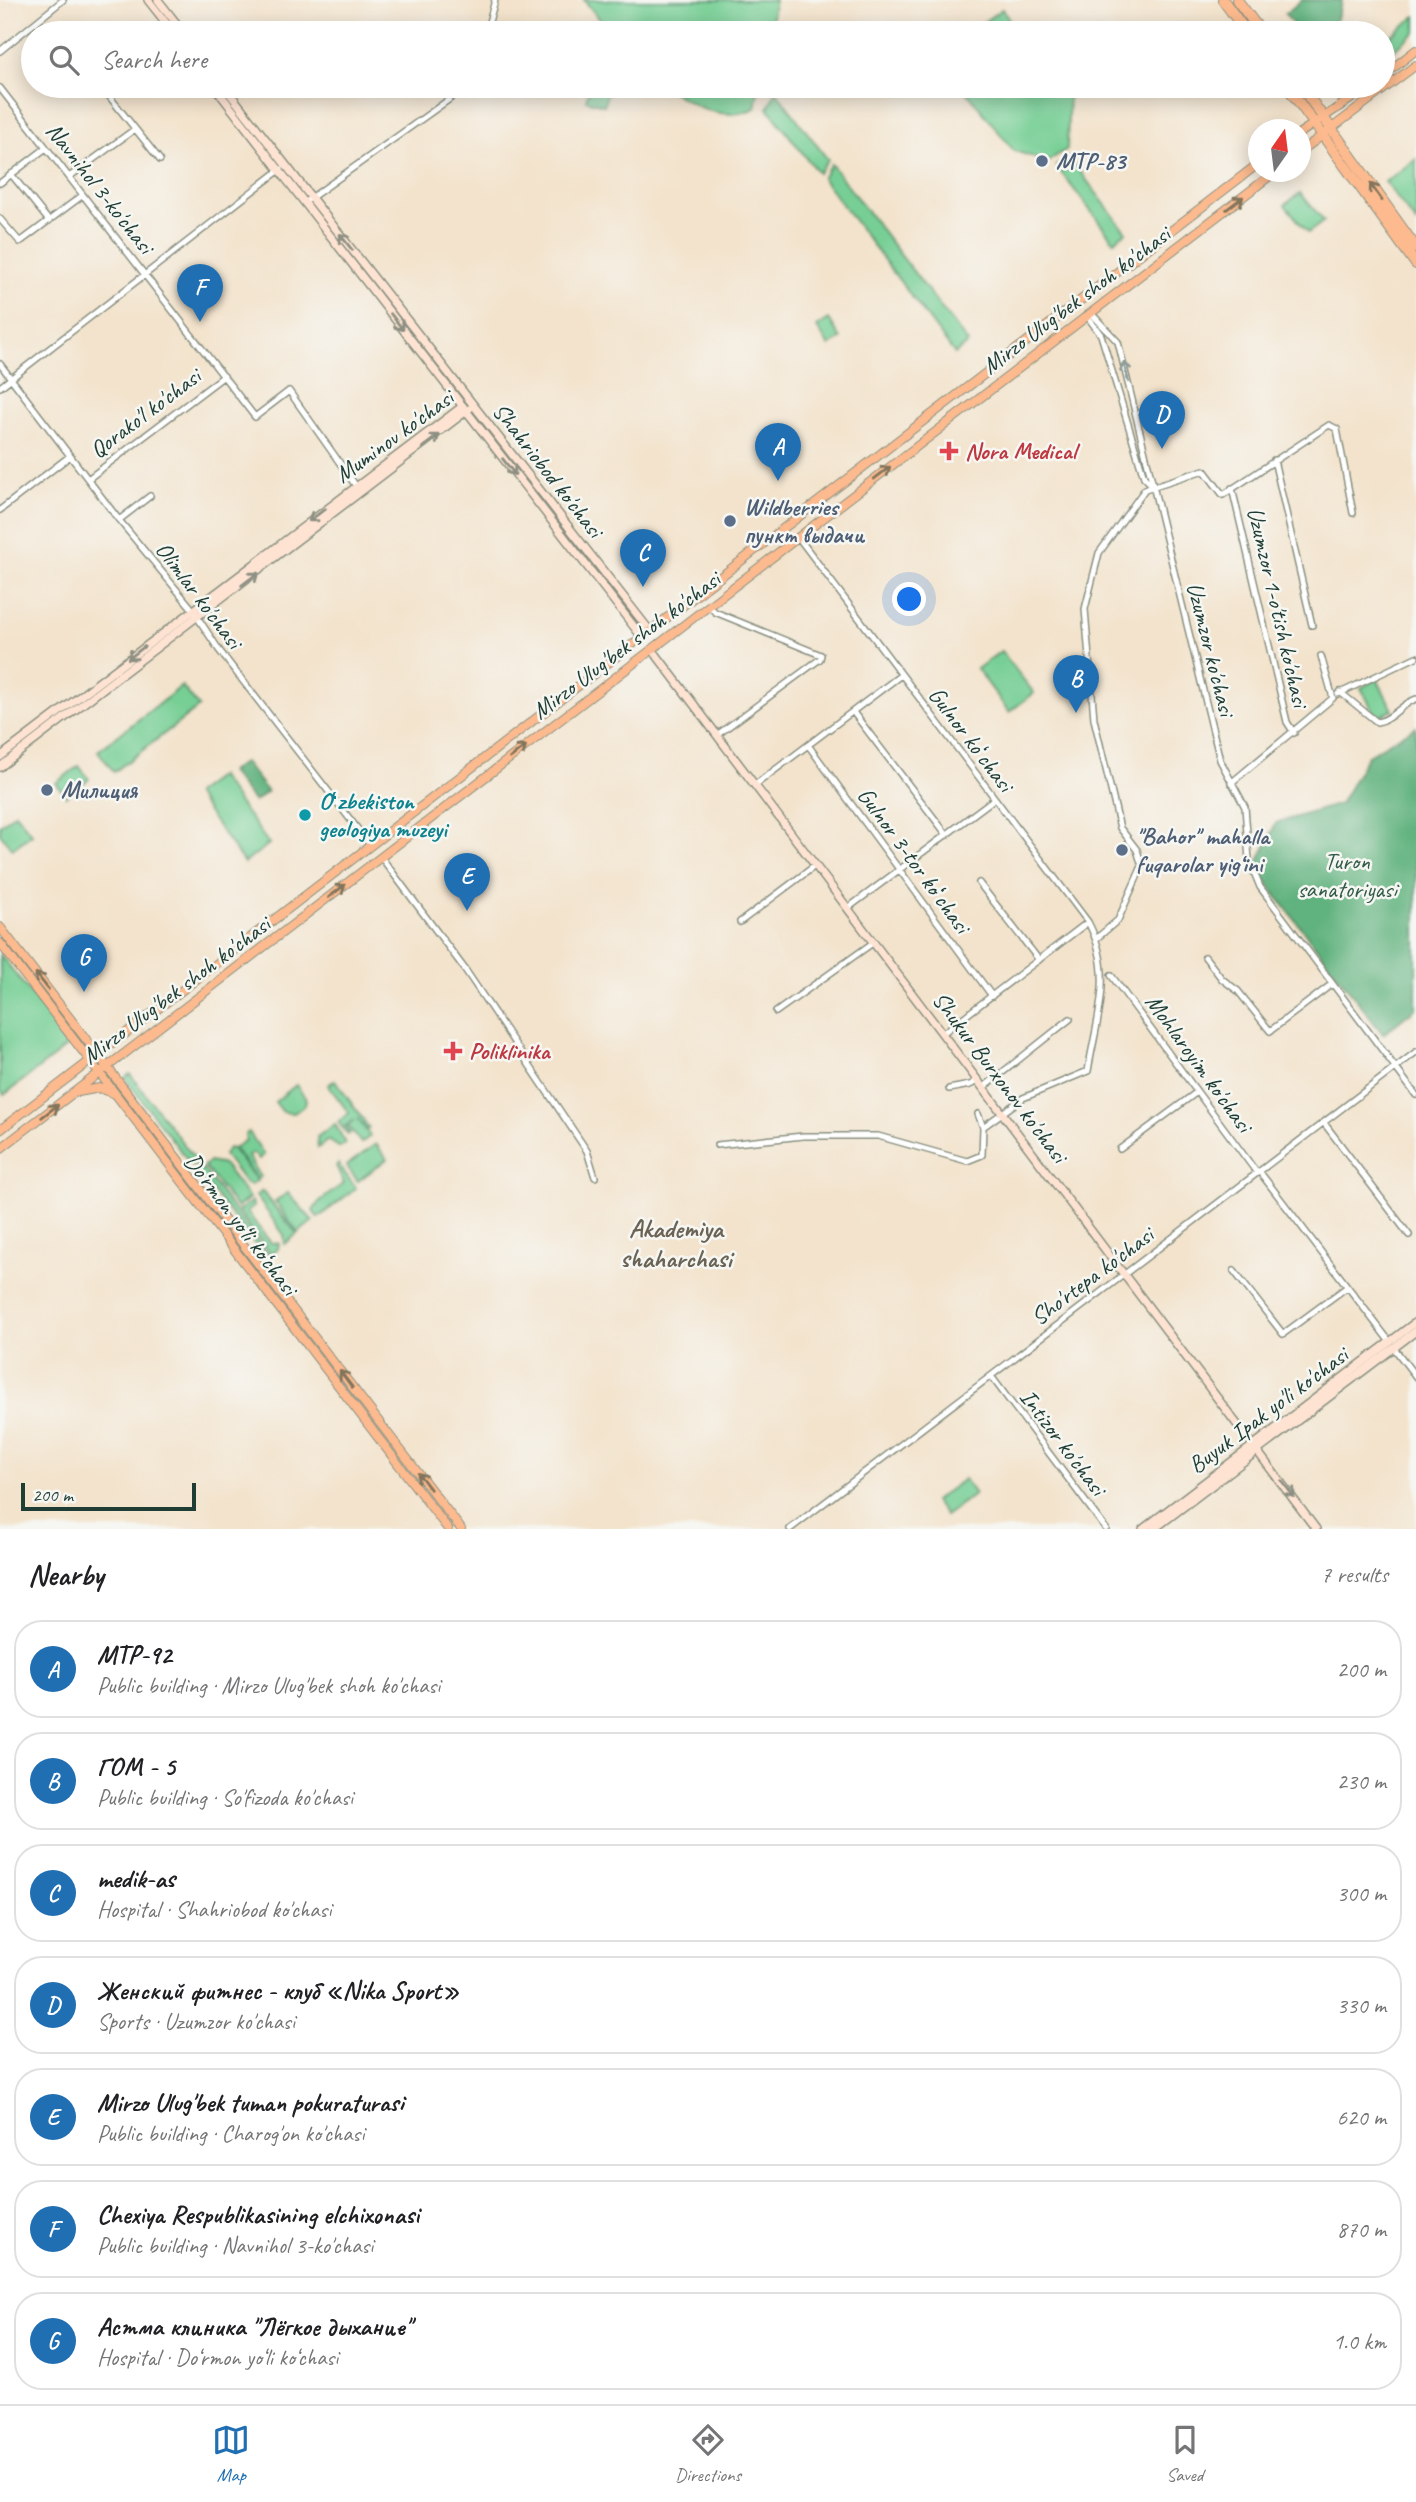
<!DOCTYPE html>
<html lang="en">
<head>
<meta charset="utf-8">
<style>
	body { margin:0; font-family:Caveat,sans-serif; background:#f6f6f6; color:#202124 }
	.compass { position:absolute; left:1248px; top:119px; width:63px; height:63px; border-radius:50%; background:#fff; box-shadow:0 4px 18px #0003; rotate:14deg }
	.scale { position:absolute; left:21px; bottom:18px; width:175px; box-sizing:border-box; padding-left:7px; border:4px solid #1f3d34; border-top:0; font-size:19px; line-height:24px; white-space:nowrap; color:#1f3d34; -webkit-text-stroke:5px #f6f6f2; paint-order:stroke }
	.you { position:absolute; left:910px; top:600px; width:24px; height:24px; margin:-18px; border:5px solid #fff; border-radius:50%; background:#1a73e8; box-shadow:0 0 0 10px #1a73e833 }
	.badge { display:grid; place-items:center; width:46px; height:46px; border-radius:50%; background:#1f6fb2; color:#fff; font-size:23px; font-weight:700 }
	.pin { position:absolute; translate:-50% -58px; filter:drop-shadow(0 2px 4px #0008) }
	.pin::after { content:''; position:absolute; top:37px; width:24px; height:21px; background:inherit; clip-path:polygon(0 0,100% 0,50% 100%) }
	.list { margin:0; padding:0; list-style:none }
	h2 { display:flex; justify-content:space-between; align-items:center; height:91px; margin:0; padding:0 28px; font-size:30px }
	h2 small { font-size:23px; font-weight:400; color:#757577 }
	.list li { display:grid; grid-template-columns:46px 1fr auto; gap:21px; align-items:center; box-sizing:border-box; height:98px; margin:0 14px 14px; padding:0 14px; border:2px solid #e0e0e0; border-radius:28px }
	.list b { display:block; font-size:26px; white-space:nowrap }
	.list p { margin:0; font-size:23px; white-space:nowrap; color:#757577 }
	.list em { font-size:23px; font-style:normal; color:#757577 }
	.icon { flex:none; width:38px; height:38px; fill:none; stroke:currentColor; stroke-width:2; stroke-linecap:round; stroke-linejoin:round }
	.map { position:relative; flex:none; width:1416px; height:1529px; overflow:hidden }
	.search { position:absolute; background:#fff; box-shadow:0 4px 18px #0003; left:21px; right:21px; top:21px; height:77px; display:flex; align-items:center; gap:18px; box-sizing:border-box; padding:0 24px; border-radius:38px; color:#757577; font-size:26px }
	.sheet { height:875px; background:#fff }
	nav { display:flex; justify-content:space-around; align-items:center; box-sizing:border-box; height:98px; border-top:2px solid #e0e0e0; background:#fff; font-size:19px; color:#757577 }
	nav a { display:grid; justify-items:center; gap:4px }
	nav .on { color:#1f6fb2 }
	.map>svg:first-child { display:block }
</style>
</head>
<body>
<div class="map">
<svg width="1416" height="1529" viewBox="0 0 1416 1529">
	<rect width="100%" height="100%" fill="#f6f6f2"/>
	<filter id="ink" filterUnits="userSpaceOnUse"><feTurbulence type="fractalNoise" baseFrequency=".0143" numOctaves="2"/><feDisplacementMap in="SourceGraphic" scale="14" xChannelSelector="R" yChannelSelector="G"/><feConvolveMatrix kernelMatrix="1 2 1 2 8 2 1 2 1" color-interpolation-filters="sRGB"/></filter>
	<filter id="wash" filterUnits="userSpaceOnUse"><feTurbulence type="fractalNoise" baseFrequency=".00686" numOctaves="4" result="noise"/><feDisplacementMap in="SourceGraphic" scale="28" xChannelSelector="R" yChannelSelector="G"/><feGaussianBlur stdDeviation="1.57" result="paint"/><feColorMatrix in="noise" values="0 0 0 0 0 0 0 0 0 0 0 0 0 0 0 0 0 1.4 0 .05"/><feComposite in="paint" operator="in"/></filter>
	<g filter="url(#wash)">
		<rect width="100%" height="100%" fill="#f3e3cc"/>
		<!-- green -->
		<path fill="#77cf95" stroke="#4b8664" stroke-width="2" d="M584 0H775L769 33H611Z
			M1002 9 1019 33H968L971 31Z
			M1416 16V32L1383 58V42Z
			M590 86H609L604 105 586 100Z
			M663 86H759L755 108C720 124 692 104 663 86Z
			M962 86H1069L1067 149 1041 166 1034 157 1014 151Z
			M776 91 828 160 818 173 768 108Z
			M1069 157 1126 232 1114 241 1056 166Z
			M1416 159V223L1385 182Z
			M831 164 968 343 955 354 822 178Z
			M1300 193 1324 221 1308 233 1285 205Z
			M829 319 841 339 829 346 817 327Z
			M1001 651 1034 693 1009 712 977 669Z
			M1377 679 1393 710 1377 718 1361 688Z
			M182 686 199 707 114 772 98 751Z
			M79 766 89 779 66 796 56 783Z
			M219 776 269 844 244 863 195 794Z
			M15 813 32 834 12 849 0 833V825Z
			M0 954 70 1044 4 1095 0 1089Z
			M130 1074 198 1163 197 1165 192 1166 125 1078Z
			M335 1080 369 1128 367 1130 357 1118 370 1136 361 1143 348 1126 354 1120 345 1126 350 1133 348 1135 338 1122 349 1113 328 1085Z
			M296 1085 306 1099 305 1105 294 1113 283 1112 275 1102Z
			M335 1124 346 1144 339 1147 328 1140 318 1148 317 1137Z
			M249 1132 264 1155 259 1159 253 1153 248 1156 260 1177 257 1179 234 1148 246 1140 245 1135Z
			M376 1144 387 1159 358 1181 346 1166Z
			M228 1148 232 1149 257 1181 251 1185 246 1184 224 1155Z
			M209 1162 224 1165 249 1198 237 1208 204 1166Z
			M338 1164 356 1188 318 1218 313 1211 319 1202 344 1183 336 1166Z
			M202 1168 268 1255 265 1257 198 1173Z
			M262 1191 297 1234 285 1244 284 1235 256 1196Z
			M288 1193 313 1221 298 1233 275 1201Z
			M252 1201 253 1207 247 1212 271 1243H279L278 1249 271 1254 238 1211Z
			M964 1479 975 1494 945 1516 934 1501Z"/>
		<!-- forest -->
		<path fill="#61b27e" stroke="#407859" stroke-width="2" d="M1302 0H1342L1333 33H1300L1285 14Z
			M1416 727V1008L1383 1034 1265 881 1257 865 1276 823 1340 804 1368 755Z
			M244 762 267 791 254 802 230 772Z"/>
	</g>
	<g filter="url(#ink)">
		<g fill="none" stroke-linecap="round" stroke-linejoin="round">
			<!-- street casing -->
			<g stroke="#899080" stroke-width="8">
				<path id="street" d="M486 33 495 0
					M0 51 63 0
					M101 86 160 160
					M0 88 255 417 289 391 356 486
					M11 174 49 221
					M69 177 135 129
					M0 183 46 148
					M308 200 468 86
					M0 219 20 242 83 195
					M1091 313 1118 342 1220 760 1245 807 1249 860 1260 887 1416 1095
					M1087 316 1101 335 1144 477 1153 486
					M0 364 119 520 190 606 219 650 370 845
					M0 387 281 169
					M1274 460 1312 625
					M88 479 224 376
					M1232 488 1287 722 1294 733
					M0 510 70 456
					M119 520 150 496
					M709 606 715 612 821 655 820 659 717 735
					M1340 692 1377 722C1392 720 1401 704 1416 699
					M1338 694 1416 657
					M853 712 947 835
					M808 745 992 996
					M1231 783 1333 698 1321 656
					M755 785 901 675
					M381 857 464 968 587 1151 595 1177
					M979 883 1039 960
					M848 908 994 799
					M740 922 816 865
					M1097 938 1118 920 1142 866 1137 850 1120 828 1094 719 1085 609 1099 553 1145 489 1204 470 1223 495 1329 425 1337 429 1353 513
					M1205 957 1222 979 1238 991 1270 1031 1332 984
					M1111 975 1257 1173
					M776 1012 874 942
					M943 1033 1088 922
					M984 1087 1070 1019
					M949 1089 970 1085 979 1080
					M978 1114 983 1127
					M1324 1123 1409 1235
					M717 1145 803 1136H878L967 1161 982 1155 983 1127 1023 1098 1088 1071C1097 1017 1115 973 1088 922L798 537
					M1120 1149 1197 1092
					M1259 1171 1390 1342
					M1234 1271 1283 1334 1347 1287
					M1394 1348 1416 1377
					M991 1376 1106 1529
					M790 1529 1416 1052"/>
			</g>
			<!-- secondary casing -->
			<g stroke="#899080" stroke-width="10">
				<path id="secondary" d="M148 0 174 33
					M158 0 184 33
					M214 86 642 637
					M224 86 650 631
					M652 649 1316 1529
					M0 757 463 406
					M0 767 469 409
					M1143 1529 1416 1322
					M1154 1529 1416 1331"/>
			</g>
			<!-- primary casing -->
			<g stroke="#899080" stroke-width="10">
				<path id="primary" d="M1383 76 1416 50
					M1300 133 1370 86
					M1300 152 1416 65
					M0 927 461 1529
					M0 943 448 1529
					M78 1092 100 1088 115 1094
					M0 1130 1258 164
					M0 1149 1275 172"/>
			</g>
			<!-- highway casing -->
			<g stroke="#899080" stroke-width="12">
				<path id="highway" d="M1223 0 1247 33
					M1237 0 1262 33
					M1287 86 1416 264
					M1301 86 1416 248"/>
			</g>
			<!-- street -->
			<use href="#street" stroke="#fff" stroke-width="5"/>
			<!-- secondary -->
			<use href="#secondary" stroke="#fee3d2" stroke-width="7"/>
			<!-- primary -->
			<use href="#primary" stroke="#fcba8e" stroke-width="8"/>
			<!-- highway -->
			<use href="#highway" stroke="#fcba8e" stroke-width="10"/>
		</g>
		<!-- one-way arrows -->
		<defs><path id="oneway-shaft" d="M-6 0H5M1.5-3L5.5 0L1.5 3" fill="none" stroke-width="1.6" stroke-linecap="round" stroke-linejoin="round" transform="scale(1.75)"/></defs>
		<g stroke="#82755c">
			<use href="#oneway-shaft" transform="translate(1376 192) rotate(-125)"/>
			<use href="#oneway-shaft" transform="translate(1235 203) rotate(-37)"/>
			<use href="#oneway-shaft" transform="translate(882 473) rotate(-37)"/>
			<use href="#oneway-shaft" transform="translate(518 752) rotate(-37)"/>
			<use href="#oneway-shaft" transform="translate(337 891) rotate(-37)"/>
			<use href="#oneway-shaft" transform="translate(42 981) rotate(-128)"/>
			<use href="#oneway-shaft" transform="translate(50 1111) rotate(-37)"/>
			<use href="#oneway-shaft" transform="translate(346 1379) rotate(-127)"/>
			<use href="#oneway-shaft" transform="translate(424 1481) rotate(-127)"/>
		</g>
		<g stroke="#8e9083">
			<use href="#oneway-shaft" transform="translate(346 242) rotate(-128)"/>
			<use href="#oneway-shaft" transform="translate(397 322) rotate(52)"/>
			<use href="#oneway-shaft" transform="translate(431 441) rotate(-37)"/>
			<use href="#oneway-shaft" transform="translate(509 467) rotate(52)"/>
			<use href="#oneway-shaft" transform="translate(317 515) rotate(143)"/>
			<use href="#oneway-shaft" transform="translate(250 579) rotate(-37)"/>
			<use href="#oneway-shaft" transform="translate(136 653) rotate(142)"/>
			<use href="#oneway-shaft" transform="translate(1288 1489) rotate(52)"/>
		</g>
		<use stroke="#8f9e9a" href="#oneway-shaft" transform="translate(1126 372) rotate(-104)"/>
	</g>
	<!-- markers -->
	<g fill="#5c6f8a" stroke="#f6f6f2" stroke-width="2.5">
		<circle cx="1042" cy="161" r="7"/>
		<circle cx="730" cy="521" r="7"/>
		<circle cx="47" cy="790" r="7"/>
		<circle cx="1122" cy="850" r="7"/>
	</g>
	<g fill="#e0444e" stroke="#f6f6f2" stroke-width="2.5">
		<path d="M945.5 440.5h7v7h7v7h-7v7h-7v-7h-7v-7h7z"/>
		<path d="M449.5 1040.5h7v7h7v7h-7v7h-7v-7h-7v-7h7z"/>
	</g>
	<circle fill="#0f9aa8" stroke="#f6f6f2" stroke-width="2.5" cx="305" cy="815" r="7"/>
	<g text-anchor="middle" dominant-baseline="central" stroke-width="5" stroke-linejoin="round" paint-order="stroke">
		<!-- service labels -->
		<g font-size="24" font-weight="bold" fill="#4e5e75" stroke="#f6f6f2" text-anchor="start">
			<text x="1056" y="161">MTP-83</text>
			<text x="744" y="507">Wildberries<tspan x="744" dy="28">пункт выдачи</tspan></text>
			<text x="61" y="790">Милиция</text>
			<text x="1136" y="836">"Bahor" mahalla<tspan x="1136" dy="28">fuqarolar yig‘ini</tspan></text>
		</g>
		<!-- street labels -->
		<g font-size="24" fill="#1f3d34" stroke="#f6f6f2">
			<text transform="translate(100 188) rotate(52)">Navnihol 3-ko'chasi</text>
			<text transform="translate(1076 300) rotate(-37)">Mirzo Ulug'bek shoh ko'chasi</text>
			<text transform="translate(145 413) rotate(-37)">Qorako'l ko'chasi</text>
			<text transform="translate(394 436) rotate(-36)">Muminov ko'chasi</text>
			<text transform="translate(548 470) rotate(52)">Shahriobod ko'chasi</text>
			<text transform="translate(199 595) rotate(53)">Olimlar ko'chasi</text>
			<text transform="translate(1278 607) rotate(77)">Uzumzor 1-o'tish ko'chasi</text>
			<text transform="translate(626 645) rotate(-37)">Mirzo Ulug'bek shoh ko'chasi</text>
			<text transform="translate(1211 649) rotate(76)">Uzumzor ko'chasi</text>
			<text transform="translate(971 739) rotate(53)">Gulnor koʻchasi</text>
			<text transform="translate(914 860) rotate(54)">Gulnor 3-tor koʻchasi</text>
			<text transform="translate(176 990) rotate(-37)">Mirzo Ulug'bek shoh ko'chasi</text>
			<text transform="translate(1199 1063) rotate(54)">Mohlaroyim ko'chasi</text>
			<text transform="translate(1000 1077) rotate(53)">Shukur Burxonov ko'chasi</text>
			<text transform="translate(241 1224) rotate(53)">Do‘rmon yo‘li ko‘chasi</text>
			<text transform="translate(1092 1276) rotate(-37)">Sho'rtepa ko'chasi</text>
			<text transform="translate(1268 1410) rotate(-37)">Buyuk Ipak yo'li ko'chasi</text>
			<text transform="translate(1063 1442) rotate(53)">Intizor ko'chasi</text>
		</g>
		<!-- health labels -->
		<g font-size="24" font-weight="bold" fill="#be3a42" stroke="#f6f6f2" text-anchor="start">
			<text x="965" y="451">Nora Medical</text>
			<text x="469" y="1051">Poliklinika</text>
		</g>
		<!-- culture labels -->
		<g font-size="24" font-weight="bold" fill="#0d838f" stroke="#f6f6f2" text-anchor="start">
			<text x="319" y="801">Oʻzbekiston<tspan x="319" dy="28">geologiya muzeyi</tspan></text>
		</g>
		<!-- park labels -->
		<g font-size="24" fill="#315a47" stroke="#f6f6f2">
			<text x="1347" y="861">Turon<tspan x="1347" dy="28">sanatoriyasi</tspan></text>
		</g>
		<!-- neighbourhood labels -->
		<g font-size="26" font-weight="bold" fill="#6b6456" stroke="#f6f6f2">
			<text x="676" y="1228">Akademiya<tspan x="676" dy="30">shaharchasi</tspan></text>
		</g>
	</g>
</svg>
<svg class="compass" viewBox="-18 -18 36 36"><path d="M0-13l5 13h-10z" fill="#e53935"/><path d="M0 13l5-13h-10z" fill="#757577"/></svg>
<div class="scale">200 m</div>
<div class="you"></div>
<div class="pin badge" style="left:778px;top:481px">A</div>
<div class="pin badge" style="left:1076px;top:713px">B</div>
<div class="pin badge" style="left:643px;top:587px">C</div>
<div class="pin badge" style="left:1162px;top:449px">D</div>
<div class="pin badge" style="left:467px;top:911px">E</div>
<div class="pin badge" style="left:200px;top:322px">F</div>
<div class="pin badge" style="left:84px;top:992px">G</div>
<div class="search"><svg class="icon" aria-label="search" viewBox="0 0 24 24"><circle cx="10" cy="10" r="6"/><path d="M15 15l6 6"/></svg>Search here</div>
</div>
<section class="sheet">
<h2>Nearby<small>7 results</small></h2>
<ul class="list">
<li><span class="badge">A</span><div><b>MTP-92</b><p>Public building · Mirzo Ulug'bek shoh ko'chasi</p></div><em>200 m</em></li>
<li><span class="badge">B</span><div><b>ГОМ - 5</b><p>Public building · So'fizoda ko'chasi</p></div><em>230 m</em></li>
<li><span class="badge">C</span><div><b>medik-as</b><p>Hospital · Shahriobod ko'chasi</p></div><em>300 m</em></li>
<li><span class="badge">D</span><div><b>Женский фитнес - клуб «Nika Sport»</b><p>Sports · Uzumzor ko'chasi</p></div><em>330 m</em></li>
<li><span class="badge">E</span><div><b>Mirzo Ulug'bek tuman pokuraturasi</b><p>Public building · Charog'on ko'chasi</p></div><em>620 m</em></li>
<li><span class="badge">F</span><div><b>Chexiya Respublikasining elchixonasi</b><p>Public building · Navnihol 3-ko'chasi</p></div><em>870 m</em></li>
<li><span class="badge">G</span><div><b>Астма клиника &quot;Лёгкое дыхание&quot;</b><p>Hospital · Do‘rmon yo‘li ko‘chasi</p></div><em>1.0 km</em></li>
</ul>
</section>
<nav>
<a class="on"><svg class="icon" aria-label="map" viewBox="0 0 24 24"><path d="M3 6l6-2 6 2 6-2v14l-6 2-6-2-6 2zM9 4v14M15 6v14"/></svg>Map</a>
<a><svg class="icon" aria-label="directions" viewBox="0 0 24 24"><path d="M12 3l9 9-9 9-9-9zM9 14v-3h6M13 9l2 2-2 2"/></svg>Directions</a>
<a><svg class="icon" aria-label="saved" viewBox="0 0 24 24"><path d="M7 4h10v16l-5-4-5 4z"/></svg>Saved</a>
</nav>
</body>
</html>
